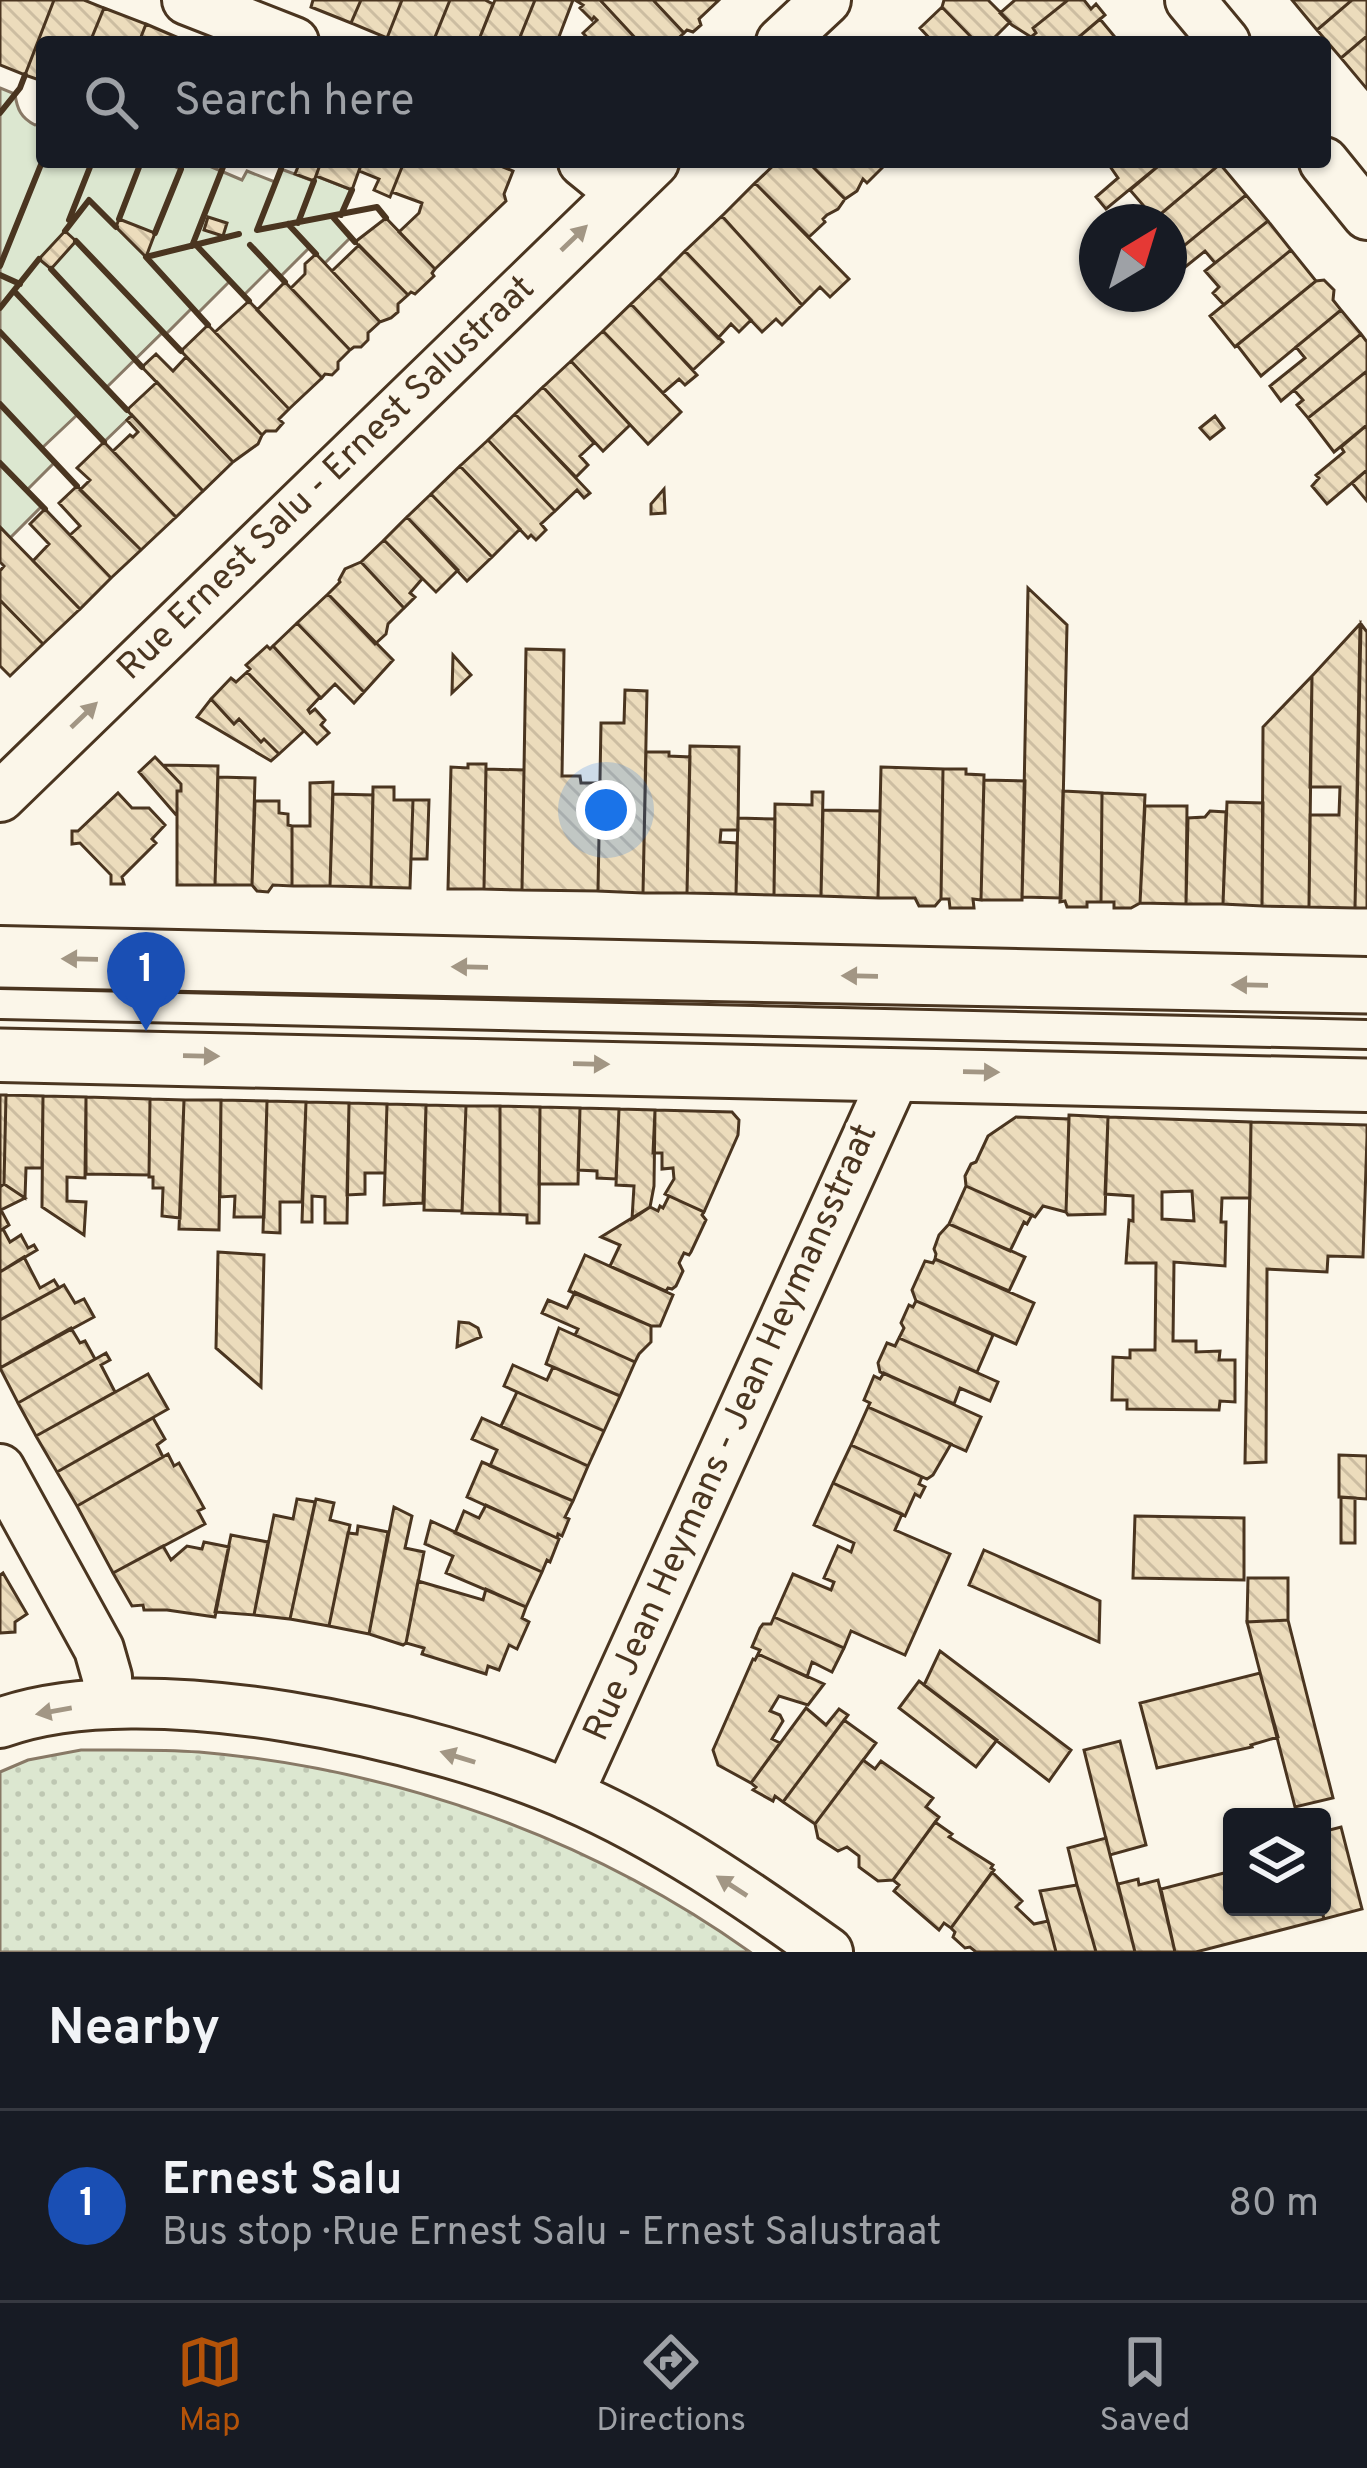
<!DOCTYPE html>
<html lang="en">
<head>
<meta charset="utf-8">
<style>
	body { margin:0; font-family:Overpass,sans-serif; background:#242831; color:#f1f3f6 }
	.controls { position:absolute; right:36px; bottom:36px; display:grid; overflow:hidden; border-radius:12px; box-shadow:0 3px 9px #0004 }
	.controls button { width:108px; height:108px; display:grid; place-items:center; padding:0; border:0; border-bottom:3px solid #363941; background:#171b24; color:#f1f3f6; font:60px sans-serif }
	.compass { position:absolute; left:1079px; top:204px; width:108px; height:108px; border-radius:50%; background:#171b24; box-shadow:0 3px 9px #0004; rotate:38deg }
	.you { position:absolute; left:606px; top:810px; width:42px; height:42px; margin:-30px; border:9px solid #fff; border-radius:50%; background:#1a73e8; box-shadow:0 0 0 18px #1a73e833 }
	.badge { display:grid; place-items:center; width:78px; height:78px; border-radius:50%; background:#b45309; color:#fff; font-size:39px; font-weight:700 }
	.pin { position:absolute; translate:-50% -99px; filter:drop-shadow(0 3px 6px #0008) }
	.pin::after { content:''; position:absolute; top:63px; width:42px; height:36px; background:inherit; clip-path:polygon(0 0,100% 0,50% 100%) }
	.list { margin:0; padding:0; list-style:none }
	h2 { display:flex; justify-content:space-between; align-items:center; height:156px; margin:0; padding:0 48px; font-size:51px }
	h2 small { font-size:39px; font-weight:400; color:#9ea1a6 }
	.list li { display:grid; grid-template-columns:78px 1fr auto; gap:36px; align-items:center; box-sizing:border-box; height:192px; padding:0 48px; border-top:3px solid #363941 }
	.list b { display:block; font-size:45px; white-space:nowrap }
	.list p { margin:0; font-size:39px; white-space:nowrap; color:#9ea1a6 }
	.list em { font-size:39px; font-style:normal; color:#9ea1a6 }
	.icon { flex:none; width:66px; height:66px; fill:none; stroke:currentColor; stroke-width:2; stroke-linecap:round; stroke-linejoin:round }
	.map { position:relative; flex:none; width:1367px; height:1952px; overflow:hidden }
	.search { position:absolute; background:#171b24; box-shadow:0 3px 9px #0004; left:36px; right:36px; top:36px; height:132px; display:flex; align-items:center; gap:30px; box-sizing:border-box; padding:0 42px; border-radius:12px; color:#9ea1a6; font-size:45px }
	.sheet { height:348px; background:#171b24 }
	nav { display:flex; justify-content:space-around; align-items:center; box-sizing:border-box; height:168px; border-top:3px solid #363941; background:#171b24; font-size:33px; color:#9ea1a6 }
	nav a { display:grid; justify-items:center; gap:6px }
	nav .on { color:#b45309 }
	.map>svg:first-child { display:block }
</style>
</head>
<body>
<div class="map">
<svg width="1367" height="1952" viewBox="0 0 1367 1952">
	<defs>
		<pattern id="park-dots" width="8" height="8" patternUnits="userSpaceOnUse" patternTransform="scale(3)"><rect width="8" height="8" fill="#dce7d0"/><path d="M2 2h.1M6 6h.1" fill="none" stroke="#bec7b2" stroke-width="1.8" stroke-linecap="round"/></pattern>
		<pattern id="building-back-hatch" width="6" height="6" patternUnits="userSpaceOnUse" patternTransform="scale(3)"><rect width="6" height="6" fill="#ecdcbc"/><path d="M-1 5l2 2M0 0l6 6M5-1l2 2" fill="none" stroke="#ccbda1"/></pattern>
	</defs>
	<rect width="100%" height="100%" fill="#fbf6e9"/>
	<!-- green -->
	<path fill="#dce7d0" stroke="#887966" stroke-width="3" d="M0 88 15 94C17 109 21 118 35 125L42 123V162H164L181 169 184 162H200L242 180 247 171 275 182 281 169 313 181 316 176 352 190 341 215 333 217 351 237 325 263 309 248 280 277 271 268 244 295 230 281 198 313 192 308 165 335 162 333 106 388 132 415 104 442 77 415 42 448 55 462 27 490 42 506 10 538 0 527Z"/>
	<!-- park -->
	<path fill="url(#park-dots)" stroke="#887966" stroke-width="3" d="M81 1750C120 1750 160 1749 199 1752 396 1769 590 1838 750 1952H0V1772L28 1760Z"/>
	<!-- building -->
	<path fill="url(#building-back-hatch)" stroke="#4a3520" stroke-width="3" fill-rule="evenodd" d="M0 0H54L25 75 0 65Z
		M54 0H84L104 8 90 42H42V81L25 75Z
		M313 0H361L351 23 311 7Z
		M361 0H402L387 38 351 23Z
		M402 0H450L433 42H399L387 38Z
		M450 0H485L493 4 478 42H433Z
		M495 0H535L518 42H478Z
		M535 0H573L557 42H518Z
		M575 0H600L639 42H591L583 33 597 20 594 17 592 20 580 8 583 5Z
		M600 0H653L684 33 674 42H639Z
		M653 0H719L699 19 701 25 693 32 687 30 684 33Z
		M944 0H988L1010 22 993 39 996 42H976L942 7Z
		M1015 0H1068L1033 28 1036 33 1031 37 1012 25 1000 13Z
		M1068 0H1084L1091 9 1096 4 1105 15 1073 42H1036L1031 37 1036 33 1033 28Z
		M1292 0H1352L1317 30Z
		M1352 0H1367V36L1341 58 1317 30Z
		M942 7 976 42H933L920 28Z
		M104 8 146 24 139 42H90Z
		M1100 19 1119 42H1073Z
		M146 24 188 42H139Z
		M1367 36V89L1341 58Z
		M300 162H321L314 181 295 174Z
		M321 162H362L352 190 316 176Z
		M362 162H404L390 197 374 190 379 179 359 171Z
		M404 162H491L513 171 504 194 506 201 435 269 399 232 419 213 422 203 392 192Z
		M777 162H808L845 199 838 209 827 215 823 219 825 222 809 237 755 183Z
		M808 162H877L882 168 867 183 863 179 857 191 845 199Z
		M1107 162H1163L1106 209 1096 197 1118 178Z
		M1163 162 1220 164 1155 219 1130 190Z
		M1220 164 1246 195 1169 258V222H1151Z
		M755 183 849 279 830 297 820 287 802 305 722 216Z
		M1246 195 1268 221 1215 263 1205 251 1184 268 1177 260 1169 266V258Z
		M722 216 802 305 782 325 776 319 762 332 685 251Z
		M208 217 227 223 223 236 204 230Z
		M386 218 435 269 432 273 434 276 415 294 411 292 408 295 355 242Z
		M119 219 155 233 146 257 116 227Z
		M1268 221 1291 250 1224 305 1213 293 1219 287 1205 271Z
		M65 231 76 241 51 269 39 259Z
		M359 245 408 295 398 304V312L391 318 380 322 332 271Z
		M1291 250 1316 281 1235 347 1210 316Z
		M685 251 751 320 739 332 731 324 718 338 659 277Z
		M316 254 380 322 368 333V340L361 347H354L350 350 291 288 305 274V264Z
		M659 277 723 342 693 370 631 304Z
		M1324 280 1334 290 1333 300 1341 310 1261 376 1237 345 1316 281Z
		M285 282 350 350 338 362V369L332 375 325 374 322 378 257 310Z
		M249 301 322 378 289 409 215 332Z
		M631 304 697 375 685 385 679 379 663 393 603 331Z
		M1341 310 1361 334 1281 401 1270 386 1305 358 1296 347Z
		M208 325 289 409 279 419 283 423 276 431H266L262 435 181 351Z
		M603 331 681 412 648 444 571 361Z
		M1361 334 1367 342V371L1308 418 1297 405 1303 400 1294 390Z
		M156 354 173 371 186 357 262 435 258 444 233 462 142 367Z
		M571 361 630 425 603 451 543 387Z
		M1367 371V425L1334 452 1308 418Z
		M157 382 233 462 203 491 127 410Z
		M543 387 594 443 580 456 588 465 576 477 515 414Z
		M515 414 590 493 584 498 577 490 555 511 488 440Z
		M132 415 203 491 176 517 113 451 130 435 133 437 138 432 127 420Z
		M1215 416 1224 428 1210 439 1200 428Z
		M1367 425V470L1327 504 1312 486 1319 478 1316 475 1344 452 1341 447Z
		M488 440 555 511 541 524 546 530 536 540 531 535 528 538 460 466Z
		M104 442 176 517 141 550 80 490 90 480 77 468Z
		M460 466 520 529 492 557 431 494Z
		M1367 470V501L1352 483Z
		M77 486 141 550 111 578 70 535 80 526 59 503Z
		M664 489 665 513 651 514V504Z
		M431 494 492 557 467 581 407 517Z
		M45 509 111 578 80 609 33 561 49 544 30 524Z
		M407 517 458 570 436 592 384 540Z
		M0 527 80 609 43 644 0 600V571L4 566 0 562Z
		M384 540 422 579 410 593 415 597 404 608 361 562Z
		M361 562 404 608 388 624 386 634 375 644 328 594 340 582 339 580 345 569Z
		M1028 588 1067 625 1061 898 1022 897Z
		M328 594 393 660 364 692 297 623Z
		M0 600 43 644 10 676 0 666Z
		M297 623 364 692 354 703 335 684 321 698 273 646Z
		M1360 624 1355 908 1309 907 1310 815H1339L1340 787H1310L1312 676Z
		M1361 624 1367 632V908H1355Z
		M267 646 270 649 273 646 320 697 308 710 310 713 315 709 325 720 321 725 329 733 317 744 247 672 250 669 246 665Z
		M526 649 564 650 562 776H580L581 783H600L598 891 522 890Z
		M453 655 471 675 452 693Z
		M247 672 304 731 279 754 264 739 261 742 239 719 234 724 211 699 231 678 236 682Z
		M1312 676 1309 907 1262 906 1263 727Z
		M625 690 647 691 643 893 598 891 601 723H624Z
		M211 699 234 724 239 719 261 742 264 739 279 754 271 761 197 717Z
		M690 746 739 747 738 830H721L720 842 737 843 736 894 687 893Z
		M646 752H669V756L690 757 687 893H643Z
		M155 757 181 784V791H177V816L139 772Z
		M468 764H486L484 889H448L451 767 468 768Z
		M163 765 218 766 215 885H177V791H181V784Z
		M881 767 943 769 941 899 935 906H919L915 898H878Z
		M486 769 524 770 522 890 484 889Z
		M943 769H966V774L984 775 981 900 973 899 974 908H950L949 899H941Z
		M218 777 255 778 252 885H215Z
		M984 780 1025 781 1022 900H981Z
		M333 782 330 886H292V826H310V783Z
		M373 787H394V800H413L410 888 371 887Z
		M1063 791 1102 793 1101 902H1087V907H1067L1065 901 1060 902Z
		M812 792H823L821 896 774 895 775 804 812 805Z
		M118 793 132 808H149L165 825 152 839 156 843 122 877 124 884H111V875L80 843 72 844V831H78Z
		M1102 793 1145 795 1140 903 1131 908H1114V902H1101Z
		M333 794 373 795 371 887 330 886Z
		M413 800H429L427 859H411Z
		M255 801H279V813L288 814V825L292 826V886L273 885 268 892 257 891 252 885Z
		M1227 802 1263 803 1262 906 1223 904Z
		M1145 806H1187L1186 904 1140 903Z
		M823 810 880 811 878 898 821 896Z
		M1210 811 1226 812 1223 904H1186L1188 818 1205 817Z
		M738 818 775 819 774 895 736 894Z
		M0 1095H6L4 1184 0 1187Z
		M6 1095 43 1096 42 1168H26L25 1198 4 1184Z
		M43 1096 86 1097 85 1178 67 1177V1201L86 1202 84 1235 42 1207Z
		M86 1097 150 1099 149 1175 86 1174Z
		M150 1099 184 1100 180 1218 162 1216 163 1188H153V1177H149Z
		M184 1100H221L219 1230 179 1229Z
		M221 1100 267 1101 264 1217H234L235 1196 220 1197Z
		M267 1101 306 1102 302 1202H280V1233L263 1232Z
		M306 1102 349 1103 347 1223H325V1197L312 1196V1222H302Z
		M349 1103 387 1104 385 1173H365V1194L347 1195Z
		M387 1104 426 1105 423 1203 384 1205Z
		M426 1105 466 1106 462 1211 424 1210Z
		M466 1106H500V1214L462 1213Z
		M500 1106 540 1107 539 1223H527V1215L500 1214Z
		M540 1107 580 1108 578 1184H539Z
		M580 1108 619 1109 616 1179 597 1178V1171L578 1170Z
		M619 1109 655 1110 654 1186 650 1207 632 1219 634 1186 616 1185Z
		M655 1110 732 1112 739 1120 738 1135 704 1212 665 1194 674 1179 673 1168 662 1169V1153H653Z
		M1069 1115 1108 1117 1105 1214 1068 1215 1066 1212Z
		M1016 1117 1069 1119 1066 1212 1043 1206 1035 1217 966 1186 965 1176 971 1164 976 1162 988 1136Z
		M1108 1117 1251 1122 1250 1198H1222L1221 1222H1226L1225 1266 1174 1262 1173 1341H1196V1352L1220 1351 1219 1360H1235V1402L1220 1401 1219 1410 1127 1409V1400H1112L1113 1357 1130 1358V1350H1155L1156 1263H1126L1129 1220 1133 1221V1196L1105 1194ZM1192 1191 1194 1221 1162 1219V1192Z
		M1251 1122 1367 1125V1137L1363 1257 1328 1256 1327 1272 1267 1269 1266 1462 1245 1463Z
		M4 1184 25 1198 1 1210 9 1225 0 1231V1187Z
		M966 1186 1032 1215 1027 1224 1024 1222 1010 1251 949 1224Z
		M669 1196 704 1212 702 1215 706 1220 691 1252 689 1255 684 1253 679 1263 683 1271 676 1286 672 1289 668 1288 666 1291 610 1266 620 1245 601 1237 650 1207 658 1211 660 1206 663 1208Z
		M949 1224 1025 1257 1009 1291 935 1259 936 1254 934 1249 939 1235Z
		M3 1229 10 1242 21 1235 28 1248 34 1245 37 1250 0 1272V1231Z
		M218 1252 264 1255 261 1387 216 1348Z
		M585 1255 673 1295 660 1326H651L569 1291Z
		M24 1257 40 1288 54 1280 59 1288 0 1320V1272Z
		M935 1259 1034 1303 1016 1344 916 1301 912 1290 925 1261 933 1263Z
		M64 1285 75 1303 84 1299 94 1317 0 1368V1320Z
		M575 1292 651 1326V1342L639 1354 635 1362 575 1335 578 1329 542 1313 548 1300 567 1308Z
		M916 1301 993 1335 977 1372 899 1338 904 1328 901 1323 909 1305 913 1307Z
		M459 1322 469 1323 478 1328 481 1337 457 1347Z
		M71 1328 80 1343 85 1341 95 1359 18 1403 0 1368Z
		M559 1328 635 1362 620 1396 546 1364Z
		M899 1338 998 1382 990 1401 960 1388 954 1404 880 1372 878 1363 887 1343 895 1346Z
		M106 1353 110 1360 101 1365 115 1392 36 1436 18 1403Z
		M513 1365 547 1380 553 1367 620 1396 604 1431 504 1386Z
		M884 1373 981 1417 966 1451 868 1407 870 1403 864 1400 874 1376 880 1379Z
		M148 1374 168 1409 57 1472 36 1436Z
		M517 1392 604 1431 588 1466 501 1426Z
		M868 1407 951 1444 933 1475 927 1479 851 1445Z
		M153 1418 165 1439 157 1445 163 1457 77 1506 57 1472Z
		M482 1418 588 1466 573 1501 490 1466 497 1450 472 1439Z
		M851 1445 922 1477 919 1484 925 1487 920 1497 915 1494 905 1516 833 1483Z
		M168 1454 174 1466 179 1463 204 1508 198 1511 205 1524 113 1573 77 1506Z
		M1339 1455 1367 1456V1499L1339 1497Z
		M482 1462 573 1501 565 1517 569 1519 562 1536 558 1534 557 1538 467 1497Z
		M833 1483 902 1514 895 1530 950 1554 905 1655 851 1631 844 1648 774 1617 793 1574 831 1590 834 1582 824 1578 838 1546 851 1552 854 1543 814 1525Z
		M1341 1497 1355 1498V1543H1341Z
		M297 1499 315 1502 290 1619 254 1615 274 1515 293 1519Z
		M316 1499 334 1503 330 1520 350 1525 329 1626 290 1619Z
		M486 1505 559 1539 550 1562 547 1560 542 1572 455 1533 464 1511 479 1518Z
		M394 1507 412 1516 405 1548 424 1552 406 1643 403 1645 369 1634Z
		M1135 1516 1244 1518V1580L1133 1578Z
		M431 1521 542 1572 526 1607 446 1573 453 1556 425 1544Z
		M358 1526 388 1532 369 1634 329 1626 348 1533 357 1534Z
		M231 1535 268 1542 254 1615 215 1612Z
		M204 1542 229 1547 215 1617 167 1610H144L143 1605 132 1606 113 1573 163 1546 171 1560 187 1546 202 1549Z
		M984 1550 1100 1601 1099 1642 969 1585Z
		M3 1573 27 1614 15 1622V1632L0 1633V1575Z
		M1248 1578H1288V1620L1247 1622Z
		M418 1581 483 1600 486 1589 526 1607 522 1618 529 1622 517 1649 509 1645 499 1670 488 1666 486 1674 422 1654 424 1648 406 1643Z
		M774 1617 844 1648 832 1672 812 1662 807 1677 758 1654 760 1650 752 1647 760 1628 763 1624H771Z
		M1288 1620 1333 1798 1295 1807 1247 1622Z
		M940 1651 1071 1750 1049 1781 924 1685Z
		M758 1654 824 1684 808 1705 779 1696 770 1711 780 1715 783 1721 772 1739 780 1743 751 1783 718 1765 713 1750 753 1659 755 1660Z
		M1260 1673 1278 1737 1251 1745 1252 1747 1157 1768 1140 1703Z
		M919 1681 997 1740 976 1767 899 1708Z
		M806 1708 826 1725 839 1709 848 1715 783 1802 775 1796 773 1801 753 1790 756 1787 751 1783Z
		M844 1720 876 1743 815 1824 783 1802Z
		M1120 1741 1146 1845 1110 1855 1084 1750Z
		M863 1760 875 1769 881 1761 933 1798 926 1807 939 1817 893 1880 878 1881 859 1867V1856L847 1847 838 1851 818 1838 815 1824Z
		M935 1822 952 1834 949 1837 993 1865 991 1868 994 1870 951 1928 944 1923 939 1930 894 1891 899 1885 893 1880Z
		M1341 1827 1362 1909 1324 1919 1321 1907 1322 1832Z
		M1106 1838 1110 1855 1135 1952H1096L1077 1885 1068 1848Z
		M1232 1871V1907H1321L1324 1919 1196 1952H1175L1161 1889Z
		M992 1872 1022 1901 1016 1907 1034 1924 1048 1921 1056 1952H976L970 1947 965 1948 953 1937 955 1932 951 1928Z
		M1138 1879 1139 1885 1158 1880 1175 1952H1135L1118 1884Z
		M1077 1885 1096 1952H1056L1040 1891Z"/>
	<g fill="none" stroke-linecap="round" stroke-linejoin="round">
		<!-- minor casing -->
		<g stroke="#4a3520" stroke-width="54">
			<path id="minor" d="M187 0 294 42
				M1190 0 1225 42
				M781 42 826 0
				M583 162 621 193
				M1324 162 1367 215
				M0 797 654 162
				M0 1469 99 1649 107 1677 108 1703
				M0 1723C145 1670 432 1735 571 1796 663 1836 747 1894 828 1952
				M568 1795 897 1071"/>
		</g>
		<!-- major casing -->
		<g stroke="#4a3520" stroke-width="66">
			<path id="major" d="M0 957 1367 988
				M0 1051 1367 1081"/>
		</g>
		<!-- minor -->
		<use href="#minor" stroke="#fbf6e9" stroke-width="48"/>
		<!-- major -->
		<use href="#major" stroke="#fbf6e9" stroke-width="60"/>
		<!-- tram -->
		<path stroke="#4a3520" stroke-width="3" d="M0 988 1367 1014
			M0 1028 1367 1058"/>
		<!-- wall -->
		<path stroke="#4a3520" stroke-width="6" d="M0 113 20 88 25 75
			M341 215 352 190
			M332 216 355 242
			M119 219 141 162
			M69 220 92 162
			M298 223 314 181
			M288 224 316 254
			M257 230 377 207 386 218
			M257 230 281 169
			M65 231 89 200 116 227
			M155 233 181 169
			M76 241 181 351
			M196 245 249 301
			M250 245 285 282
			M192 246 225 162
			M0 266 42 162
			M51 269 142 367
			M0 275 20 284
			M14 291 127 410
			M0 308 39 259
			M208 325 146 257 239 234
			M0 332 104 442
			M0 404 77 486
			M0 463 45 509"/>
	</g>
	<!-- one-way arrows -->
	<defs><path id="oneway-solid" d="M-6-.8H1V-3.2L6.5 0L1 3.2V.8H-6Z" transform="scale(3)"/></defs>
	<g fill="#a29684">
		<use href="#oneway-solid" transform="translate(574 238) rotate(-44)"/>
		<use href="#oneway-solid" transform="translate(84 715) rotate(-44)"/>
		<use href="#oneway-solid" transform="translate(80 959) rotate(-179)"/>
		<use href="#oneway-solid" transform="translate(470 967) rotate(-179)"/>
		<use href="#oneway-solid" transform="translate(860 976) rotate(-179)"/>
		<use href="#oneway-solid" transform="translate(1250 985) rotate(-179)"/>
		<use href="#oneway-solid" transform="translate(201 1056) rotate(1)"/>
		<use href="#oneway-solid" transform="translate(591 1064) rotate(1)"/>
		<use href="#oneway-solid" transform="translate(981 1072) rotate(1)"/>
		<use href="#oneway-solid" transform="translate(54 1711) rotate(170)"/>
		<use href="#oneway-solid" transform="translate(458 1757) rotate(-163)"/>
		<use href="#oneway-solid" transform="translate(732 1886) rotate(-147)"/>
	</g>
	<g text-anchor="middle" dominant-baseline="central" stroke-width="9" stroke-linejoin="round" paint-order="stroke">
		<!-- street labels -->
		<g font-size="36" fill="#4a3520" stroke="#fbf6e9">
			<text transform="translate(327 479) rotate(-44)">Rue Ernest Salu - Ernest Salustraat</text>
			<text transform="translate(732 1433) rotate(-66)">Rue Jean Heymans - Jean Heymansstraat</text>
		</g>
	</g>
</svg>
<div class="controls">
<button><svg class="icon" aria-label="layers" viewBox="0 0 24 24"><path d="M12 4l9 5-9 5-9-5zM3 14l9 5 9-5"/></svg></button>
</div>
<svg class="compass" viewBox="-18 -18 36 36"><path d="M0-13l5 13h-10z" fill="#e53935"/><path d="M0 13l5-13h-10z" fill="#9ea1a6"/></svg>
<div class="you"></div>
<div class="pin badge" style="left:146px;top:1031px;background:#1a4fb4">1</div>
<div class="search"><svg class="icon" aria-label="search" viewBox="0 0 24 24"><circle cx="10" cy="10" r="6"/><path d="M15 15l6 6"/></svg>Search here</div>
</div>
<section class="sheet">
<h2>Nearby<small></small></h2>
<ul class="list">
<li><span class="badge" style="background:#1a4fb4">1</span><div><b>Ernest Salu</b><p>Bus stop · Rue Ernest Salu - Ernest Salustraat</p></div><em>80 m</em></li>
</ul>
</section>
<nav>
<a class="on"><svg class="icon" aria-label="map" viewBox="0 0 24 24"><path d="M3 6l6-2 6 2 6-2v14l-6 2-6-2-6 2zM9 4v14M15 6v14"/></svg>Map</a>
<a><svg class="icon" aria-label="directions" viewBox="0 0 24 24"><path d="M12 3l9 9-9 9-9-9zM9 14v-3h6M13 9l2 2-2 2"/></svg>Directions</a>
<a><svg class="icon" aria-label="saved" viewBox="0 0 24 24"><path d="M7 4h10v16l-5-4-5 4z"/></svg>Saved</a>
</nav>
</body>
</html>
